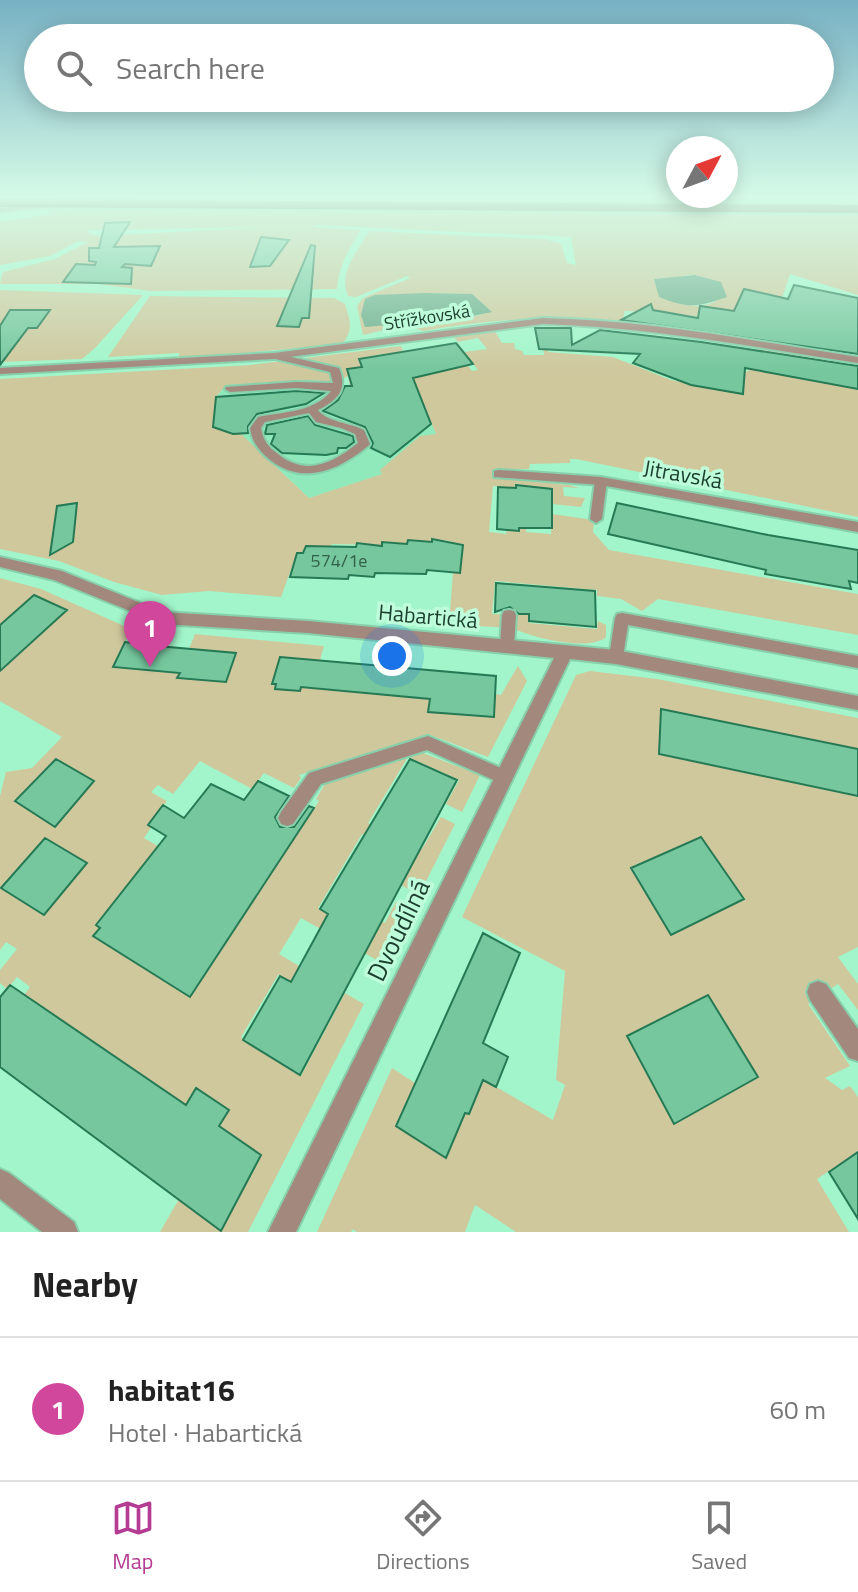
<!DOCTYPE html>
<html lang="en">
<head>
<meta charset="utf-8">
<style>
	body { margin:0; font-family:"Titillium Web",sans-serif; background:#f2f2f2; color:#222 }
	.compass { position:absolute; left:666px; top:136px; width:72px; height:72px; border-radius:50%; background:#fff; box-shadow:0 4px 20px #0003; rotate:49deg }
	.you { position:absolute; left:392px; top:656px; width:28px; height:28px; margin:-20px; border:6px solid #fff; border-radius:50%; background:#1a73e8; box-shadow:0 0 0 12px #1a73e833 }
	.badge { display:grid; place-items:center; width:52px; height:52px; border-radius:50%; background:#b43c92; color:#fff; font-size:26px; font-weight:700 }
	.pin { position:absolute; translate:-50% -66px; filter:drop-shadow(0 2px 4px #0008) }
	.pin::after { content:''; position:absolute; top:42px; width:28px; height:24px; background:inherit; clip-path:polygon(0 0,100% 0,50% 100%) }
	.list { margin:0; padding:0; list-style:none }
	h2 { display:flex; justify-content:space-between; align-items:center; height:104px; margin:0; padding:0 32px; font-size:34px }
	h2 small { font-size:26px; font-weight:400; color:#767676 }
	.list li { display:grid; grid-template-columns:52px 1fr auto; gap:24px; align-items:center; box-sizing:border-box; height:144px; padding:0 32px; border-top:2px solid #e0e0e0 }
	.list b { display:block; font-size:30px; white-space:nowrap }
	.list p { margin:0; font-size:26px; white-space:nowrap; color:#767676 }
	.list em { font-size:26px; font-style:normal; color:#767676 }
	.icon { flex:none; width:44px; height:44px; fill:none; stroke:currentColor; stroke-width:2; stroke-linecap:round; stroke-linejoin:round }
	.map { position:relative; flex:none; width:858px; height:1232px; overflow:hidden }
	.search { position:absolute; background:#fff; box-shadow:0 4px 20px #0003; left:24px; right:24px; top:24px; height:88px; display:flex; align-items:center; gap:20px; box-sizing:border-box; padding:0 28px; border-radius:44px; color:#767676; font-size:30px }
	.sheet { height:248px; background:#fff }
	nav { display:flex; justify-content:space-around; align-items:center; box-sizing:border-box; height:112px; border-top:2px solid #e0e0e0; background:#fff; font-size:22px; color:#767676 }
	nav a { display:grid; justify-items:center; gap:4px }
	nav .on { color:#b43c92 }
	.map>svg:first-child { display:block }
</style>
</head>
<body>
<div class="map">
<svg width="858" height="1232" viewBox="0 0 858 1232">
	<rect width="100%" height="100%" fill="#a2f5ca"/>
	<!-- built -->
	<path fill="#8fe9bb" d="M308 380 325 383 341 380 349 401 360 403 421 399 437 435 383 474 309 498 239 432 233 434 213 425 216 397 226 385Z"/>
	<!-- green -->
	<path fill="#cfc89d" fill-rule="evenodd" d="M0 198 644 202 646 204 0 200Z
		M48 209 858 215V295L790 274 782 298 744 290 729 320 662 312 625 311 622 321C552 315 492 319 423 331 406 322 381 331 363 335L357 306 363 298 410 278 407 276 356 297 348 296C338 273 358 249 370 231L545 239 561 244 567 263 576 265 571 237 314 225V227L361 230C348 249 339 266 337 289L151 291 99 284H0L3 272 55 259 88 242 78 241 50 256 0 265V222L50 214ZM269 227 97 236 89 234V230ZM686 275H695L718 300C700 311 678 304 659 297ZM424 293 472 294 481 315 389 327Z
		M0 290 143 295 95 348 82 359 0 362Z
		M150 296 334 298 345 304C350 321 354 330 342 344L179 359V353L108 357Z
		M494 330 502 343H514L515 349 522 351 524 355H544L543 344 533 342H545L548 352 613 357 671 380 742 394 745 372 753 369 757 349 858 365V517L576 459H570V463L530 464 529 469H495V478L569 485 579 488 563 487 564 496 585 498 581 507 552 504 551 489 517 484 516 488 493 486 489 532 506 534 507 530 518 531 519 528H526V532L551 534 552 514 594 520 593 532 609 550 858 594V635L658 599 642 611 621 599 597 596V590L495 581 492 614 529 615V623L597 629 598 621 606 625V637C590 651 540 639 522 632 508 626 486 627 471 626V614L450 612 453 572 450 541 432 539 430 542 408 540 406 544 381 542V545L332 544 330 548 297 553 281 597 209 591 162 595 114 582 59 561 0 549V379L251 365 401 346 404 354H381L359 359 362 367 347 369 349 375 379 372 352 398 348 376 337 382 308 380 226 385 216 397 213 427 233 434 238 431 309 498 382 474 380 470 420 436 436 434 409 368 466 363 472 371 478 370 464 352 487 349 478 338 458 342 453 336Z
		M0 578 41 589 131 629 114 667 179 673 178 678 235 653 189 649 195 634 324 646 320 660 280 657 272 683 276 684 275 689 300 691 301 687 430 699 428 712 493 717 495 694 501 695 518 666 527 681 488 757 428 734 299 775 301 778 294 788 264 773 252 789 200 761 173 794 158 785 151 792 167 801 150 823 153 825 144 838 161 848 137 872 132 886 128 884 96 925 100 928 94 936 190 996 319 801 316 799 325 784 423 753 480 775 462 812 446 804 459 780 408 757 368 823 422 849 441 817 455 824 419 895 401 885 414 859 362 834 318 908 372 938 381 921 385 923 396 902 412 910 384 964 301 918 279 954 299 966 291 981 278 975 241 1037 301 1076 345 993 364 1004 248 1232H160L179 1199 221 1231 261 1155 219 1126 228 1111 196 1089 186 1105 39 1004 35 1007 22 998 30 987 17 977 7 989 0 983V970L17 949 6 942 0 950V796L6 772 32 768 62 737 0 701V671L34 595 0 625ZM45 838 86 863 44 915 2 888Z
		M590 671 657 679 858 718V749L661 709 659 754 858 796V947L838 957 858 984V1010L838 984 808 1004 850 1066 825 1078 842 1090 850 1086 858 1097V1152L817 1179 849 1232H516L475 1205 465 1232H357L353 1229 351 1232H317L392 1068 415 1083 396 1126 446 1158 465 1113 469 1114V1071L553 1120 565 1085 556 1080 565 971 462 917 576 675ZM701 837 744 899 671 934Z"/>
	<!-- water -->
	<path fill="#6ead8c" d="M695 275 721 282 727 297C698 307 689 309 659 297L654 279Z
		M424 293 472 294 492 312 457 319 365 327 361 315 365 299 375 295Z"/>
	<!-- building -->
	<path fill="#76c79e" stroke="#257a55" stroke-width="2" d="M130 222 114 247 160 246 151 266 125 264 122 267 132 268 131 284 63 282 76 264 95 265 96 262 89 261V248H99L105 223Z
		M261 237 289 240 270 266 250 267Z
		M311 245 315 246 309 318H302L299 327 277 326Z
		M794 285 858 298V354L621 320 651 304 653 310 698 318 700 306 734 311 744 289 788 299Z
		M10 310H50L37 328H28L0 365V326Z
		M535 328H571L572 345 600 330 701 342 858 366V389L745 368 743 394 691 385 633 363 640 354 539 349Z
		M456 343 473 364 413 378 431 424 390 457 371 448 373 443 365 427 323 411 338 400 345 386H352L347 369 362 367 359 359Z
		M296 391 324 393 306 404 257 414 248 426V433L233 434 213 427 216 397Z
		M308 416 315 425 353 436 354 442 346 448H338L337 453 326 455 282 453 271 444 275 434H265L267 425Z
		M516 485 552 489V528H519V531L497 529 498 487 516 488Z
		M77 503 73 542 50 555 57 506Z
		M617 503 768 535 858 550V583L849 581 851 589 765 574 766 570 608 534Z
		M432 539 463 545 460 573 427 570 426 574 375 573 374 577 349 575 348 579 290 577 297 553H303L306 546 356 547 357 543 382 546V542L407 544 408 540 432 542Z
		M496 583 595 591 596 627 529 621V614H519L510 607 495 612Z
		M34 595 67 610 0 671V625Z
		M125 642 146 645 236 653 226 682 177 678 180 673 113 667Z
		M280 657 496 676 494 717 428 712 430 699 301 687 300 691 275 689 276 684H272Z
		M661 709 858 749V796L659 754Z
		M56 759 94 781 55 827 15 801Z
		M410 759 457 780 300 1075 243 1040 280 976 291 982 328 914 320 909Z
		M258 781 289 796 275 817 280 827H294L309 806 314 808 190 997 93 936 100 928 96 925 166 836 148 825 163 805 184 818 211 784 244 800Z
		M701 837 744 899 671 935 631 868Z
		M45 838 87 863 44 915 1 888Z
		M483 933 520 953 483 1043 508 1057 496 1087 483 1080 469 1114 465 1113 446 1158 396 1126Z
		M10 985 186 1105 196 1088 229 1110 219 1126 261 1155 221 1231 0 1067V997Z
		M708 995 758 1077 674 1124 627 1036Z
		M858 1152V1219L829 1172Z"/>
	<g fill="none" stroke-linecap="round" stroke-linejoin="round">
		<!-- lane casing -->
		<g stroke="#87d0ab" stroke-width="4">
			<path id="lane" d="M50 203 51 205 47 207 0 212V208Z
				M274 353 339 368C348 390 338 400 318 410 327 422 350 423 364 430L370 444 368 446C339 470 303 486 270 460 259 451 252 442 250 428L258 417C283 412 315 412 331 391L296 388 230 392 225 389 226 387 296 382 333 383 330 372 271 358V354ZM309 413 316 422 341 428 355 434 358 443C333 463 306 477 278 454 268 447 263 440 261 428L265 422Z
				M601 477 607 481 602 519 596 523 590 519 595 481Z
				M509 610 514 611 516 615 514 646 512 650H502L500 646 502 615 504 611Z
				M622 613 858 656V668L628 625 623 657 621 661H611L609 657 615 618 617 614Z
				M428 736 510 772 512 777 510 782 504 785 498 782 427 750 321 784 293 824 287 826 281 824 278 818 281 812 309 773Z"/>
		</g>
		<!-- street casing -->
		<g stroke="#87d0ab" stroke-width="4">
			<path id="street" d="M543 318C649 320 754 341 858 357V363C754 347 649 327 543 324L274 359 0 374V368L274 353Z
				M499 470 601 477 858 522V532L601 485 494 477V471Z
				M0 557 62 571 163 612 308 621 616 650 858 696V710L616 664 570 659 296 1232H268L554 658 308 633 162 624 54 580 0 567Z
				M818 981 826 984 858 1029V1061L849 1058 810 1000 807 992 810 984Z
				M0 1169 9 1173 74 1222 78 1232H42L0 1199Z"/>
		</g>
		<!-- highway casing -->
		<g stroke="#87d0ab" stroke-width="4">
			<path id="highway" d="M0 199 858 205V213L0 207Z"/>
		</g>
		<!-- lane -->
		<use href="#lane" fill="#a3887e" fill-rule="evenodd"/>
		<!-- street -->
		<use href="#street" fill="#a3887e" fill-rule="evenodd"/>
		<!-- highway -->
		<use href="#highway" fill="#592613" fill-rule="evenodd"/>
	</g>
	<!-- sky -->
	<linearGradient id="sky" x2="0" y2="1"><stop stop-color="#77b1c3"/><stop offset="0.53" stop-color="#d5fae7"/><stop offset="1" stop-color="#d5fae7" stop-opacity="0"/></linearGradient>
	<rect width="858" height="371" fill="url(#sky)"/>
	<g text-anchor="middle" dominant-baseline="central" stroke-width="7" stroke-linejoin="round" paint-order="stroke">
		<!-- far-street labels -->
		<g font-size="18" fill="#1c3e2e" stroke="#befedb">
			<text transform="translate(427 317) rotate(-9)">Střížkovská</text>
		</g>
		<!-- number labels -->
		<g font-size="18" fill="#32604a">
			<text x="339" y="560">574/1e</text>
		</g>
		<!-- street labels -->
		<g font-size="22" fill="#1c3e2e" stroke="#befedb">
			<text transform="translate(683 474) rotate(10)">Jitravská</text>
			<text transform="translate(428 616) rotate(5)">Habartická</text>
		</g>
		<!-- near-street labels -->
		<g font-size="26" fill="#1c3e2e" stroke="#befedb">
			<text transform="translate(398 930) rotate(-64)">Dvoudílná</text>
		</g>
	</g>
</svg>
<svg class="compass" viewBox="-18 -18 36 36"><path d="M0-13l5 13h-10z" fill="#e53935"/><path d="M0 13l5-13h-10z" fill="#767676"/></svg>
<div class="you"></div>
<div class="pin badge" style="left:150px;top:667px;background:#d1479c">1</div>
<div class="search"><svg class="icon" aria-label="search" viewBox="0 0 24 24"><circle cx="10" cy="10" r="6"/><path d="M15 15l6 6"/></svg>Search here</div>
</div>
<section class="sheet">
<h2>Nearby<small></small></h2>
<ul class="list">
<li><span class="badge" style="background:#d1479c">1</span><div><b>habitat16</b><p>Hotel · Habartická</p></div><em>60 m</em></li>
</ul>
</section>
<nav>
<a class="on"><svg class="icon" aria-label="map" viewBox="0 0 24 24"><path d="M3 6l6-2 6 2 6-2v14l-6 2-6-2-6 2zM9 4v14M15 6v14"/></svg>Map</a>
<a><svg class="icon" aria-label="directions" viewBox="0 0 24 24"><path d="M12 3l9 9-9 9-9-9zM9 14v-3h6M13 9l2 2-2 2"/></svg>Directions</a>
<a><svg class="icon" aria-label="saved" viewBox="0 0 24 24"><path d="M7 4h10v16l-5-4-5 4z"/></svg>Saved</a>
</nav>
</body>
</html>
